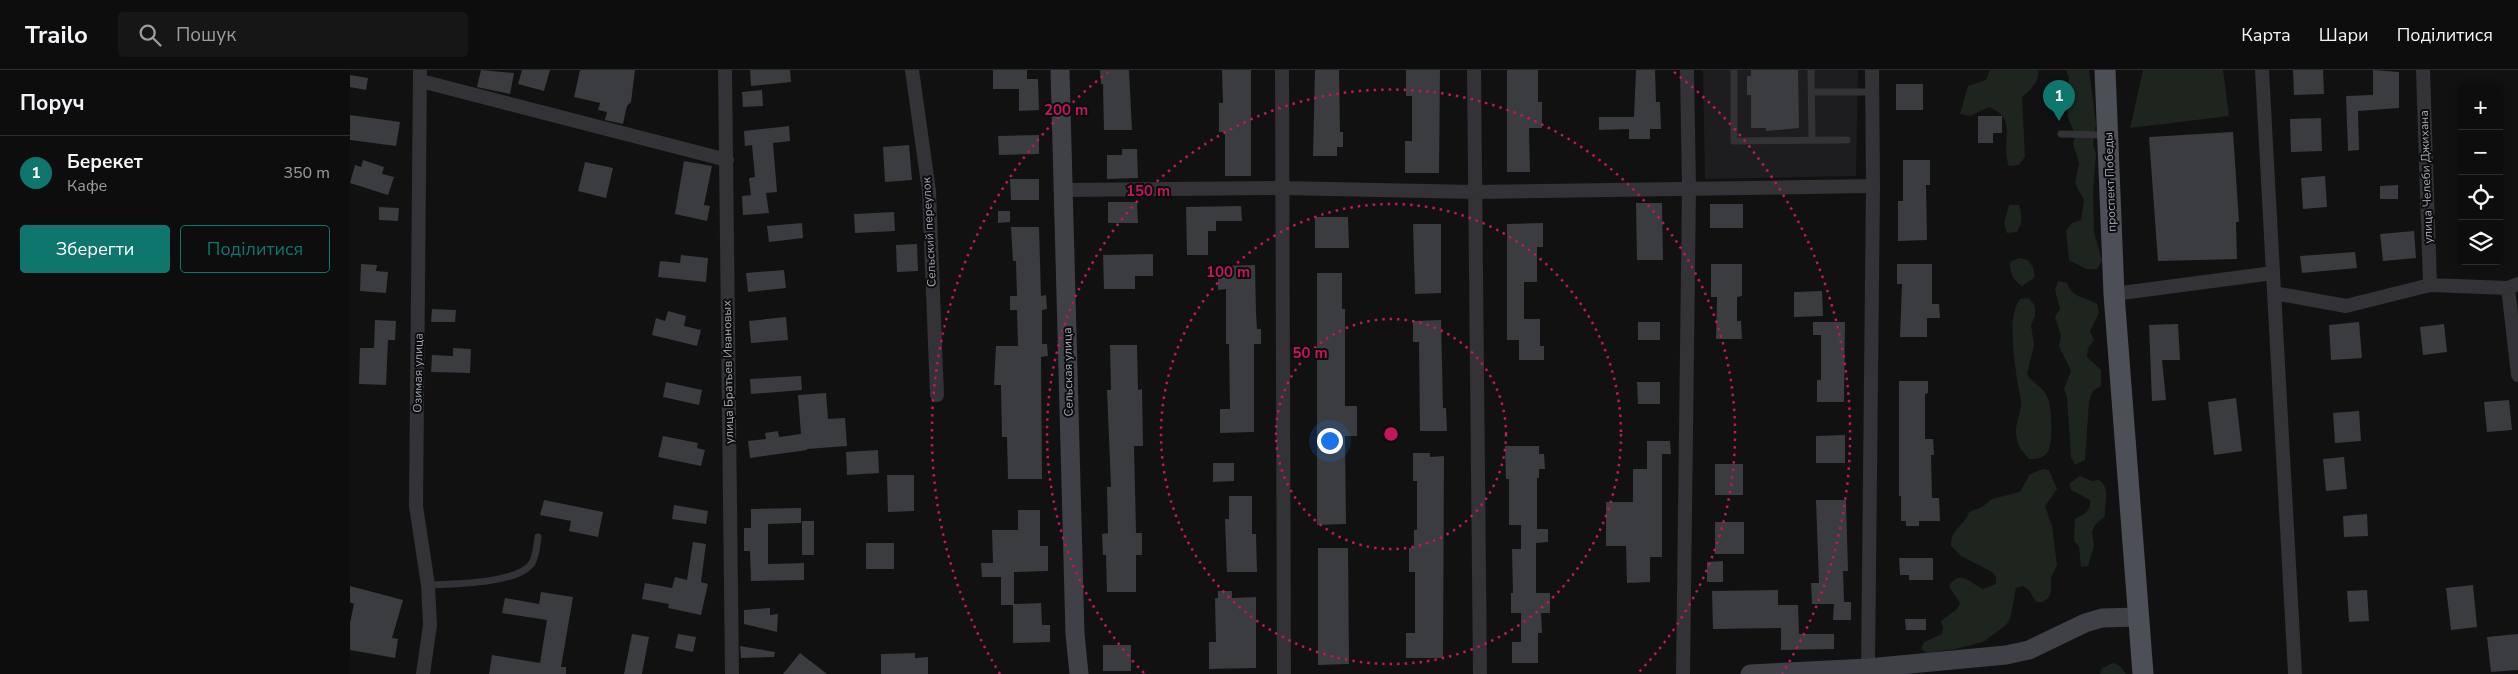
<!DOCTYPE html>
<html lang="uk">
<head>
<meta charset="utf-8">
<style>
	body { margin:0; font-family:"Nunito Sans",sans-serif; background:#161617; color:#f1f3f6 }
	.controls { position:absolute; right:15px; top:15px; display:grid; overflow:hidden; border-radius:5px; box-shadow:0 2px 12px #0003 }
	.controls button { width:45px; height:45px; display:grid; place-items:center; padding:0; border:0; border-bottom:1px solid #2d2d2e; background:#0d0d0e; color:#f1f3f6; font:25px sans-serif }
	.you { position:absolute; left:979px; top:370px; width:18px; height:18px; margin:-12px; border:4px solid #fff; border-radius:50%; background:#1a73e8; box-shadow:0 0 0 8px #1a73e833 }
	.badge { display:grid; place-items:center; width:32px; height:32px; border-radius:50%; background:#0f766e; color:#fff; font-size:16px; font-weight:700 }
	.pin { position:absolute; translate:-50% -41px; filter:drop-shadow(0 1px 2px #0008) }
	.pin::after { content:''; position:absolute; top:26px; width:18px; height:15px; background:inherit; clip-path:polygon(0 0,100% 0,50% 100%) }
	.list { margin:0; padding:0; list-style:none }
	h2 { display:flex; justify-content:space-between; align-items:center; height:65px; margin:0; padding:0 20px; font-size:21px }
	h2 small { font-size:16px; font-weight:400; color:#9a9c9e }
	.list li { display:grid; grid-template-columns:32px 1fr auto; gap:15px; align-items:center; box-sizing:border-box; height:75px; padding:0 20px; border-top:1px solid #2d2d2e }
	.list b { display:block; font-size:19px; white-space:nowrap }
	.list p { margin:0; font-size:16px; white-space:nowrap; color:#9a9c9e }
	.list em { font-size:16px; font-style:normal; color:#9a9c9e }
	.actions { display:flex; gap:10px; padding:15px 20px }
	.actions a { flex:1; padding:11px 0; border:1px solid #0f766e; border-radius:5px; text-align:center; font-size:18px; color:#0f766e }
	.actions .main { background:#0f766e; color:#fff }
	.icon { flex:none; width:28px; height:28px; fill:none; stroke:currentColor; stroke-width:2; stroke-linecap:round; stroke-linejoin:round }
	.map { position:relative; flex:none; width:2168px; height:604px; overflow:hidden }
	header { display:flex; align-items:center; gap:30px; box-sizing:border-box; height:70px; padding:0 25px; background:#0d0d0e; border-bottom:1px solid #2d2d2e }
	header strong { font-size:24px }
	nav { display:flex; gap:28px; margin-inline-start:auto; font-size:18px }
	.search { width:350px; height:45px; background:#161617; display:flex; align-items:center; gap:12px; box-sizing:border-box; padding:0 18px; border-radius:5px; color:#9a9c9e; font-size:19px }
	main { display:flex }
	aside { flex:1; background:#0d0d0e }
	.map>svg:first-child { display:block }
</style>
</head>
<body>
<header>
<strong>Trailo</strong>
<div class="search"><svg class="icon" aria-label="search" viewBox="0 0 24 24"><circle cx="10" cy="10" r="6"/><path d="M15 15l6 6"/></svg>Пошук</div>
<nav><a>Карта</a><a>Шари</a><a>Поділитися</a></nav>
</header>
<main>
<aside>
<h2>Поруч<small></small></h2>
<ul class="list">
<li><span class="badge">1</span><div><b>Берекет</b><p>Кафе</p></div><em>350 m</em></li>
</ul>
<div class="actions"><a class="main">Зберегти</a><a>Поділитися</a></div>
</aside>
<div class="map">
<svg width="2168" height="604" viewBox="0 0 2168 604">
	<rect width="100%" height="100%" fill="#111112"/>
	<!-- built -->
	<path fill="#1d1d1f" d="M1353 0H1508L1506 106 1355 109Z"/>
	<!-- green -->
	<path fill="#1d251e" d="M1640 0H1688C1690 12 1681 19 1672 27L1675 87 1669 95 1659 96C1649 71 1670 50 1639 37L1620 46 1610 44 1618 16 1636 10Z
		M1716 0H1739L1746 54 1743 74 1746 83 1743 123 1744 162 1752 191 1747 199H1736L1719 190 1716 161 1722 153 1731 150 1734 130 1725 113 1729 93 1723 74 1725 65 1718 47 1719 7Z
		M1793 0H1873L1879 46 1780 58Z
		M1659 135H1669C1672 146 1673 152 1667 162L1657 163 1654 153Z
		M1669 188 1678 190 1683 197 1685 207 1672 216C1662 209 1660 203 1660 192Z
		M1708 211 1717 213C1723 229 1734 226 1747 234L1749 243 1740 261 1744 270 1738 278 1737 287 1751 300V316L1743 321 1739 331 1735 390 1725 395 1721 387 1717 327 1714 319 1721 301 1709 276 1711 266 1705 247 1710 239 1705 220Z
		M1679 228 1685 236V246L1681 255 1684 275 1677 304C1682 313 1692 316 1697 326 1702 336 1704 374 1697 383 1692 389 1686 389 1679 389 1675 384 1670 379 1668 373 1663 359 1669 349 1671 335 1672 329 1669 322 1668 316 1665 293 1656 247 1670 229Z
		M1693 399 1699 400 1707 419 1695 436 1702 456 1707 495 1701 508V522L1698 528 1693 532H1686L1679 520 1673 516 1666 518 1660 549 1656 555 1633 572 1606 579 1577 583 1571 579 1574 572 1592 564 1593 558 1591 551 1607 539 1610 533 1599 516C1610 499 1620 513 1633 519L1646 514V507L1642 502 1611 486 1601 476C1600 460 1614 456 1619 442L1632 437 1642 429 1670 422 1680 404Z
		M1730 406 1742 411 1749 410C1761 418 1754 432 1755 446L1745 455 1742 462 1744 476 1738 496 1731 497 1729 476 1724 471 1725 449C1734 444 1741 442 1740 430L1721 420 1719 414Z
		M1763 593 1770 596 1776 604H1750L1752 598Z"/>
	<!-- building -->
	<path fill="#3a3c40" d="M131 0 164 3 160 24 127 17Z
		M172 0H200L194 21 168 14Z
		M230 0H285L281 32 277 36 273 54 255 50 257 42 248 40 250 33 224 27Z
		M400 0H440L441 12 401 16Z
		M643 0H677V9H688L689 40 669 41V19H643Z
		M750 0H779L782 60H754L753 14H751Z
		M872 0H901V106H875V62H869V33H873Z
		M965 0H989L990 62H993V77H987V86H963Z
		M1056 0H1090L1089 103H1055V71H1062V26H1056Z
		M1157 0H1188V32H1192V58H1179L1180 102H1157Z
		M1286 0H1305L1306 32H1310L1311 59H1300V69H1279V59L1249 60V47H1284Z
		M1401 0H1448L1449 58 1416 61V58H1401V25H1397V6H1401Z
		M1943 0H1973L1974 24 1944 25Z
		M2023 0 2049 2V38L2008 41 2009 80 1998 81 1996 26 2023 25Z
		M0 5 18 8 16 20 0 17Z
		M1546 14H1573V40H1546Z
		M412 20 413 36 393 37 392 22Z
		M0 45 50 52 46 76 0 70Z
		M1628 46H1652V63H1643V73H1628Z
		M1971 48 1972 81 1941 82 1940 49Z
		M439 56 440 71 423 73 427 122 416 123 419 143 393 145 392 126 401 125 399 108 405 107 402 75 395 76 394 61Z
		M1883 62 1889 152H1886L1887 189 1808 191 1799 67Z
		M689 65V84L649 85 648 66Z
		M559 75 562 110 535 112 533 77Z
		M772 79H787L788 108 757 109V85H772Z
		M13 90 34 97 32 104 44 107 38 125 0 113 5 95 11 97Z
		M1553 90H1580V115H1576L1577 170 1548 171V131H1553Z
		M334 91 362 96 354 135 360 136 357 151 325 144Z
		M235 92 263 98 256 128 228 121Z
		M1975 106 1977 137 1953 139 1951 108Z
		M660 109H689V130H661Z
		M2048 115V129H2030V116Z
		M758 132H787L788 153H758Z
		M1286 133H1312L1313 190H1287Z
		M1360 134H1393V158H1360Z
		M891 136 892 151H866V161H858V185H837L836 137Z
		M29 137 49 138 48 151 29 150Z
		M648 141H660V152L648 153Z
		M544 142 545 161 505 163 504 144Z
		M965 147H998L999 178H965Z
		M452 153 453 168 419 172 417 156Z
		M1193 153V177H1187V212H1174V249H1190V276H1194V290H1169V270H1157V154Z
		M1063 154H1091V223L1065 224Z
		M661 157H689L691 226 696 225 697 239 692 240V274H697L698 286 691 287 692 409H658L657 367H652L651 315H644L646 276H668L667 240H660V226H667L666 191H663Z
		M2064 161 2066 188 2033 191 2030 164Z
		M567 174 568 201 547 202 546 175Z
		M2005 182 2007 198 1952 203 1950 186Z
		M803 184V206H785V219H754L753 185Z
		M331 185 358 188 356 212 308 207 310 191 330 193Z
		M11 194 27 195 26 201 38 202 36 223 10 221Z
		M1361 194H1392V226L1387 227V251H1391L1392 269H1366L1367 227H1361Z
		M1547 194H1582V234H1589L1590 248H1577V267H1550L1552 214H1547Z
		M905 195 906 243 907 259H911V274H904V362L870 363V339H880L879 274H876V219L868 220V196Z
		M434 200 436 218 398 222 396 203Z
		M967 203H992V239H995V336H1007V366H995L996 454 967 455Z
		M1472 221 1473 246 1444 247V222Z
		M82 239 106 240 105 252H81Z
		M318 241 336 246 334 256 351 260 347 276 302 265 306 248 315 251Z
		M436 247 438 270 401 273 399 251Z
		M25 250 46 251 45 270H38L36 315 9 314 10 278H24Z
		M1091 250 1093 338H1096L1097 361H1070L1069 272H1063V251Z
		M1288 252H1310V270H1288Z
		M1463 252H1495L1494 332H1467V310H1471V265H1463Z
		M2009 252 2012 288 1981 290 1979 255Z
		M1828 254 1830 290H1812L1816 330 1802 331 1799 255Z
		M2094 254 2097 282 2073 285 2070 257Z
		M760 275H787L788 320 792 319 793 376H784L786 463H792V485H786V522H757L756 485H753L752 464 758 463 757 417H761L757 320H761Z
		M103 278 121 279 120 303 81 302 82 285 103 286Z
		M451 306 452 320 401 324 400 309Z
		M1549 311H1578V323L1575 324V369H1583L1584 385H1581L1582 428H1589L1590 451H1569V456H1556V451H1551V426H1549Z
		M316 312 352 320 349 335 313 327Z
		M1287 312H1310V334H1288Z
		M476 323 478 349 495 348 497 376 457 379V380L400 388 398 371 416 369 415 363 428 361 429 367 451 364 448 325Z
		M1886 328 1892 381 1864 385 1858 332Z
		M2159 330 2162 360 2137 362 2134 332Z
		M2009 341 2011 371 1985 373 1983 343Z
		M1495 365V393H1466V366Z
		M313 366 348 373 347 378 355 380 351 396 308 387Z
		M1297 371H1320L1321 384H1312V487H1300V512L1277 513 1276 476H1256V432H1283V399H1297Z
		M1155 376H1189V384H1194L1195 399H1189V408H1187V459H1198V472L1186 473V523H1200V543H1191L1192 563H1188V593H1162V572H1171V543H1161V523H1163L1162 479H1171V455H1159V409H1156Z
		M528 380 529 403 497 405 496 382Z
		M1063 383H1080V387L1094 386 1093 588H1056V563H1065V502H1059V478H1064V460H1067V411H1063Z
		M1994 387 1997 419 1976 421 1973 389Z
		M863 393H884V411L863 412Z
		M1365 394H1393V425H1365Z
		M537 405H564V441L538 442Z
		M879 426H902V464H906L907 502H877L875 449H879Z
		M194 430 253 442 248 467 219 461 221 451 190 445Z
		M1466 430H1496L1498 501H1493L1494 532H1501V550H1483L1484 534H1462L1461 513H1469Z
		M324 435 358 441 356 454 322 449Z
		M451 438V453L418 454V494L454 493V510L401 511 400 481H394V458H401V439Z
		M668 440H690V476H698V501L664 502V534L691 533 692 555H700V572L663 573V535H651V507H632L631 493H643L642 460H668Z
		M2017 444 2018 466 1994 467 1993 446Z
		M452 451H464V485H452Z
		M1365 452H1394V484H1365Z
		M343 472 356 474 351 512 358 514 351 545 318 538 319 534 292 529 295 513 322 518 325 507 337 510Z
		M516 473H544V499H516Z
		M968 478H998L999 594 968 595Z
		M1549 488H1583V510H1559V505H1550Z
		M1373 491V512H1357V492Z
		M2123 515 2127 557 2101 560 2096 518Z
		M0 516 53 530 42 568 48 569 45 588 0 580V553L4 534 0 532Z
		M1428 520V535H1448L1449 564H1484V579L1431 580V558L1363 559 1362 521Z
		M2017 520 2019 551 1999 552 1997 521Z
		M868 521H882V528L906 527V598L859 599V572H866L865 528H868Z
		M191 522 223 527 211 597H216V604H139L142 585 190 593 197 550 152 543 155 528 189 534Z
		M420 538V545L428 544 427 562 394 554V540Z
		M1555 549H1576V560H1556Z
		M282 564 299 567 292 604H274Z
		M328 564 346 567 343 582 325 578Z
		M2168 564V600L2141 602 2137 567Z
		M753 575H781V601H753Z
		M390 576 425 582 424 587 391 588Z
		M450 583 477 604H433Z
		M565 583V588L578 587V604H531V584Z"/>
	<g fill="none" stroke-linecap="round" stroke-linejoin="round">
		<!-- lane -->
		<path stroke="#323237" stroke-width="7" d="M1384 0V71L1497 70
			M1461 0 1462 70
			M1462 22H1522
			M1711 64 1755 65
			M78 515C102 514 168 514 182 493 186 486 187 475 188 467"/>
		<!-- street -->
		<path stroke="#323237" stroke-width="14" d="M70 0 66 436 78 515 80 555 73 604
			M375 0 382 604
			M562 0 579 121 587 325
			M932 0 934 604
			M1124 0 1130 604
			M2073 0 2080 215
			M71 11 377 90
			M713 120 932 118 1125 122 1523 116
			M1923 203 1945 604
			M2158 218 2168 305
			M1924 223 1996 236 2080 215 2158 218 2168 214
			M1764 224 1923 203 1912 0
			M1518 598 1523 116 1522 0
			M1333 604 1339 118 1337 0"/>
		<!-- secondary -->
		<path stroke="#3f4147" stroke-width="19" d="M710 0 725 564 729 604
			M1400 604 1518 598 1656 585 1679 580 1735 553 1752 548 1789 547"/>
		<!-- primary -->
		<path stroke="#4d4f56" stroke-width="21" d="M1755 0 1764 224 1793 604"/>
	</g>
	<!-- distance rings -->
	<g fill="none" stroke="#c2185b" stroke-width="2.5" stroke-dasharray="2.5 5">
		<circle cx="1041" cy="364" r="115"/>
		<circle cx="1041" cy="364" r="230"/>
		<path d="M794 603A344 344 0 1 1 1288 603"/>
		<path d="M650 604A459 459 0 0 1 758 2M1324 2A459 459 0 0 1 1432 604"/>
	</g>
	<g text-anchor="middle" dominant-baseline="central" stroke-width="4" stroke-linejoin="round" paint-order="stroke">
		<!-- street labels -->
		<g font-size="12" fill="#a1a7b4" stroke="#0c0c0d">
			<text transform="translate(2076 107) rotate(-92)">улица Челеби Джихана</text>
			<text transform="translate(1760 112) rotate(-92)">проспект Победы</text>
			<text transform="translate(579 162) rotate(-93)">Сельский переулок</text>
			<text transform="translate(378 302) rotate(-91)">улица Братьев Ивановых</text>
			<text transform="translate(718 302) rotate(-91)">Сельская улица</text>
			<text transform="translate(68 303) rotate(-89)">Озимая улица</text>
		</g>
	</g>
	<circle cx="1041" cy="364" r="8" fill="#c2185b" stroke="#0c0c0d" stroke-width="2.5"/>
	<g font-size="15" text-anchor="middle" font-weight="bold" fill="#c2185b" stroke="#0c0c0d" stroke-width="4" stroke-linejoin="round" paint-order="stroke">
		<text x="716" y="45">200 m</text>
		<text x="798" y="126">150 m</text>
		<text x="878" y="207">100 m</text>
		<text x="960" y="288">50 m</text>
	</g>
</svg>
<div class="controls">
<button>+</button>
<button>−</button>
<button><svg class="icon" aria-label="locate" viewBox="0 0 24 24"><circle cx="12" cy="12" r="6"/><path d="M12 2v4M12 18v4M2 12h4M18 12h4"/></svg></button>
<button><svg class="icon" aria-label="layers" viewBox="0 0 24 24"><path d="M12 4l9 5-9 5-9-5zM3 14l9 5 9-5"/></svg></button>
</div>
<div class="you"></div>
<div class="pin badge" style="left:1709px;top:51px">1</div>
</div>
</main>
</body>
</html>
